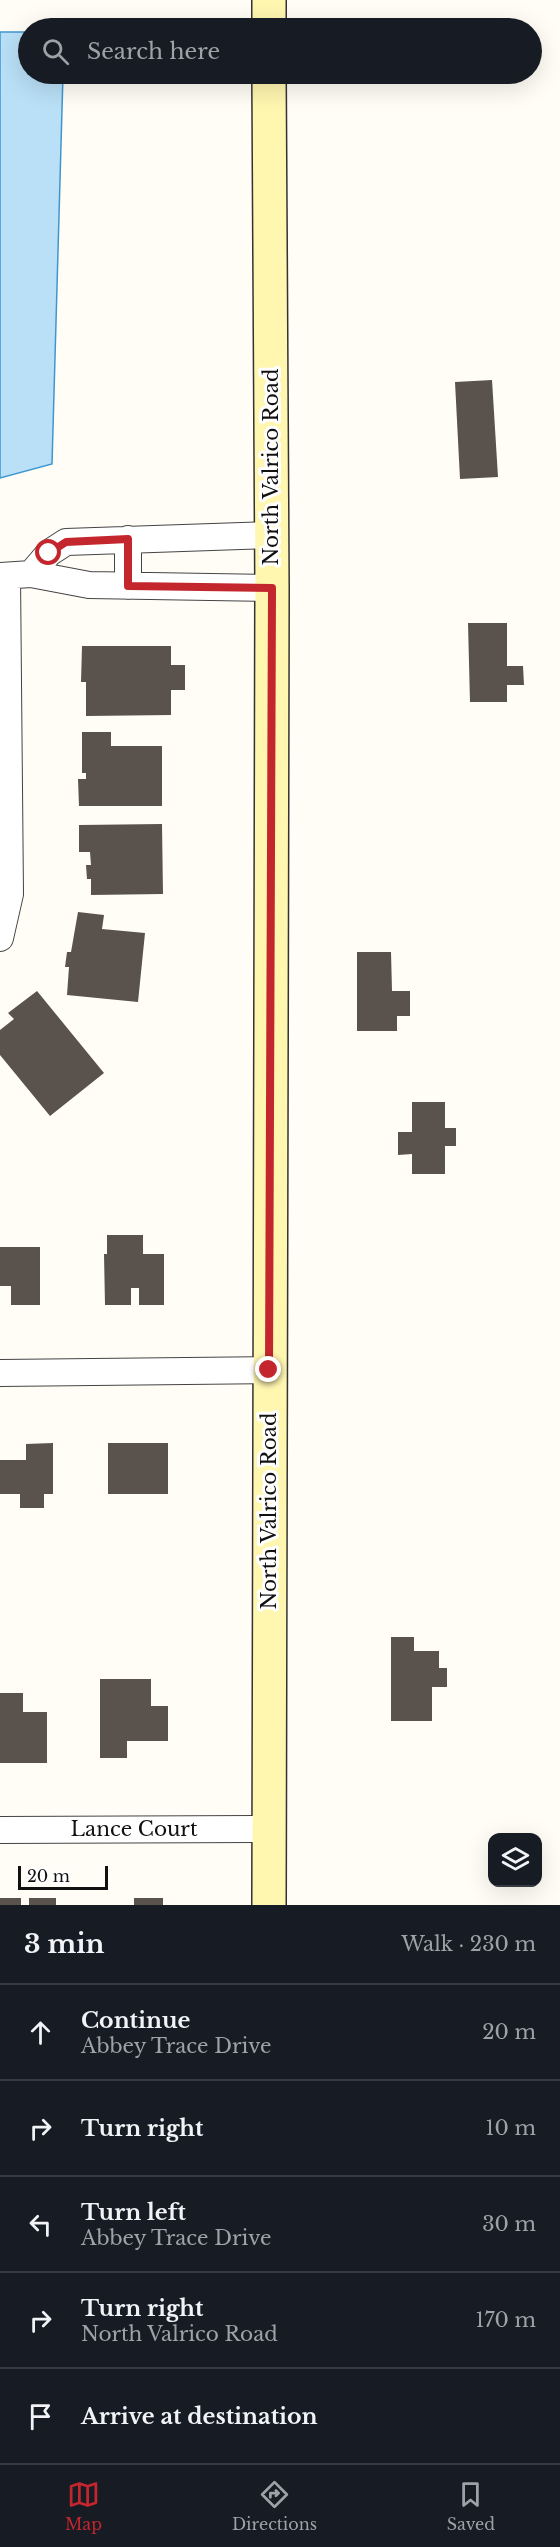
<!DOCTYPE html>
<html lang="en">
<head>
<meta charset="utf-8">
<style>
	body { margin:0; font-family:"Libre Baskerville",serif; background:#20242c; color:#f1f3f6 }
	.controls { position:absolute; right:18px; bottom:18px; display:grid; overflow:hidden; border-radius:12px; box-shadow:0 6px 24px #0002 }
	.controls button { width:54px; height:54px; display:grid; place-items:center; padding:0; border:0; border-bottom:2px solid #363941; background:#171b24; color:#f1f3f6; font:30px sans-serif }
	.scale { position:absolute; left:18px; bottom:15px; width:90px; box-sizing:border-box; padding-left:6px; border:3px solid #111; border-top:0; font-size:16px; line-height:21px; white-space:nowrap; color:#111; -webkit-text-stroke:4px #fff; paint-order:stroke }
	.stop { position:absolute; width:18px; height:18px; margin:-14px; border:4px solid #c4262e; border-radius:50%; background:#fff }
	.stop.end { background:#c4262e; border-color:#fff; box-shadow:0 2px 6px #0008 }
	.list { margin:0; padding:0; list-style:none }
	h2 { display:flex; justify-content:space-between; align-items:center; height:78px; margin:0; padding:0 24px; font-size:26px }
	h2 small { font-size:20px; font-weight:400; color:#9ea1a6 }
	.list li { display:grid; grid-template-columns:39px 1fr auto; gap:18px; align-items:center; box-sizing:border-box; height:96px; padding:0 24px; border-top:2px solid #363941 }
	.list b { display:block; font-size:22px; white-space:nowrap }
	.list p { margin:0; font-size:20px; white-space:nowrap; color:#9ea1a6 }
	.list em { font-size:20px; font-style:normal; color:#9ea1a6 }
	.icon { flex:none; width:33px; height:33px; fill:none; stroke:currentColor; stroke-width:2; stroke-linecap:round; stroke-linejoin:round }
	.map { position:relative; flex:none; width:560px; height:1905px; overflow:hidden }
	.search { position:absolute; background:#171b24; box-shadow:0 6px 24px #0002; left:18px; right:18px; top:18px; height:66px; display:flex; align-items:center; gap:15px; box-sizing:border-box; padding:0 21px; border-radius:33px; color:#9ea1a6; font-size:22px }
	.sheet { height:558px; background:#171b24 }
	nav { display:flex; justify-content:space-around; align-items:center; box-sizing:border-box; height:84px; border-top:2px solid #363941; background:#171b24; font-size:16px; color:#9ea1a6 }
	nav a { display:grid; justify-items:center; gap:3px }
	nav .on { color:#c4262e }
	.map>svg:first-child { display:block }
</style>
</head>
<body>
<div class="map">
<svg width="560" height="1905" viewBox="0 0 560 1905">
	<rect width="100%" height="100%" fill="#fffdf5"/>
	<!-- water -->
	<path fill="#b9e0f7" stroke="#3f96cf" stroke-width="1.5" d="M0 32H28V74H63L52 464 0 478Z"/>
	<!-- building -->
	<path fill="#5a524d" d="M492 380 498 477 460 479 455 382Z
		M468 623H507V666H523L524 685H507V702H470Z
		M82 646H171V665H185V690H171V715L86 716V682H81Z
		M82 732H111V746H162V806H79L78 779H86V773H82Z
		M162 824 163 894 91 895V879H87L86 865H91L90 852H79V825Z
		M78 912 104 915 102 929 145 933 138 1002 67 995 69 967H65L67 952H71Z
		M357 952H391L392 991H410V1016H397V1031H357Z
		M37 991 104 1073 50 1116 0 1055V1030L14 1019 8 1013Z
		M412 1102H445V1128H456V1146H445V1174H412V1154L398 1155V1132H412Z
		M107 1235H143V1254H164V1305H139V1288H131V1305H105L104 1254H107Z
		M0 1247H40V1305H11V1286H0Z
		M53 1443V1494H44V1508H20V1494H0V1460H26V1444Z
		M108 1443H168V1494H108Z
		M391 1637H414V1651H439V1668H447V1687H432V1721H391Z
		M100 1679H151V1706H168V1741H127V1758H100Z
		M0 1693H23V1712H47V1763H0Z
		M0 1898H21V1905H0Z
		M29 1898H56V1905H29Z
		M134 1898H163V1905H134Z"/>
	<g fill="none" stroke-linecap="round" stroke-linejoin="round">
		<!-- street casing -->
		<g stroke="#444" stroke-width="28">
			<path id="street" d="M128 539V586
				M31 574 49 553 66 542 271 535
				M0 576 31 574 89 585 272 588
				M0 938 10 894 7 576
				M0 1373 269 1370
				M0 1830 269 1829"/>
		</g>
		<!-- secondary casing -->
		<g stroke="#333" stroke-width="36">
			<path id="secondary" d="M269 0V28
				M269 1905 272 588 269 74"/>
		</g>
		<!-- street -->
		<use href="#street" stroke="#fff" stroke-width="26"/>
		<!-- secondary -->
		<use href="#secondary" stroke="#fff6b0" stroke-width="33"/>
	</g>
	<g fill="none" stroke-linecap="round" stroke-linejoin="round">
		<!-- route -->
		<path stroke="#c4262e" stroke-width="8" d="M49 553 66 542 128 539V586L272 588 269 1370"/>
	</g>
	<g text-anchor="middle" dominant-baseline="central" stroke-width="6" stroke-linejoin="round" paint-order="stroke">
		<!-- street labels -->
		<g font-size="20" fill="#111" stroke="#fff">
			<text transform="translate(271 467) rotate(-90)">North Valrico Road</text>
			<text transform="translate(269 1511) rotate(-90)">North Valrico Road</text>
			<text x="134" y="1829">Lance Court</text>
		</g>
	</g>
</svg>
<div class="controls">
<button><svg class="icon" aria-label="layers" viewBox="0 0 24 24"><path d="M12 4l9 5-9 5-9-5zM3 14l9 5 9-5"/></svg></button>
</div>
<div class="scale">20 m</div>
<div class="stop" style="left:49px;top:553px"></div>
<div class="stop end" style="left:269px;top:1370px"></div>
<div class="search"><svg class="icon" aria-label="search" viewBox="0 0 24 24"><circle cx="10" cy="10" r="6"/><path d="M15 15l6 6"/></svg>Search here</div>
</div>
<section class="sheet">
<h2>3 min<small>Walk · 230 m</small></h2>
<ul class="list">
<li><svg class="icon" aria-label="ahead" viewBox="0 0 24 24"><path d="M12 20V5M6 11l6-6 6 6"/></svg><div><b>Continue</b><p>Abbey Trace Drive</p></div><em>20 m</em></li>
<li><svg class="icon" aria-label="right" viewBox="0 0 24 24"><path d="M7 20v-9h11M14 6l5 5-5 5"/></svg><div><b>Turn right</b></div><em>10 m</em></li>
<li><svg class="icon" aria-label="left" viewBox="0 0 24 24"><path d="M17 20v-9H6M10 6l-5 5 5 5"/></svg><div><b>Turn left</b><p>Abbey Trace Drive</p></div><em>30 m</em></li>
<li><svg class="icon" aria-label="right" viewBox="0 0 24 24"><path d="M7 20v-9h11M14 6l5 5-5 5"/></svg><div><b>Turn right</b><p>North Valrico Road</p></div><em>170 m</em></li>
<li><svg class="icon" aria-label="arrive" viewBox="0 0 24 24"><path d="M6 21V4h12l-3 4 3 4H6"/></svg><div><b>Arrive at destination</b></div></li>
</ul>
</section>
<nav>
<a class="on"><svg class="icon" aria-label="map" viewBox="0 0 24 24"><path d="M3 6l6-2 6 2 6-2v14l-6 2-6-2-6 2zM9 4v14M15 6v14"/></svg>Map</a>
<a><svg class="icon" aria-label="directions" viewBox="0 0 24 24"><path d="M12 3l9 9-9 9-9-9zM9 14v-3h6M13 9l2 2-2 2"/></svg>Directions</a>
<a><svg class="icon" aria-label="saved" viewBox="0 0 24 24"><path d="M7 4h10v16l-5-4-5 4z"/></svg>Saved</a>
</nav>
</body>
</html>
